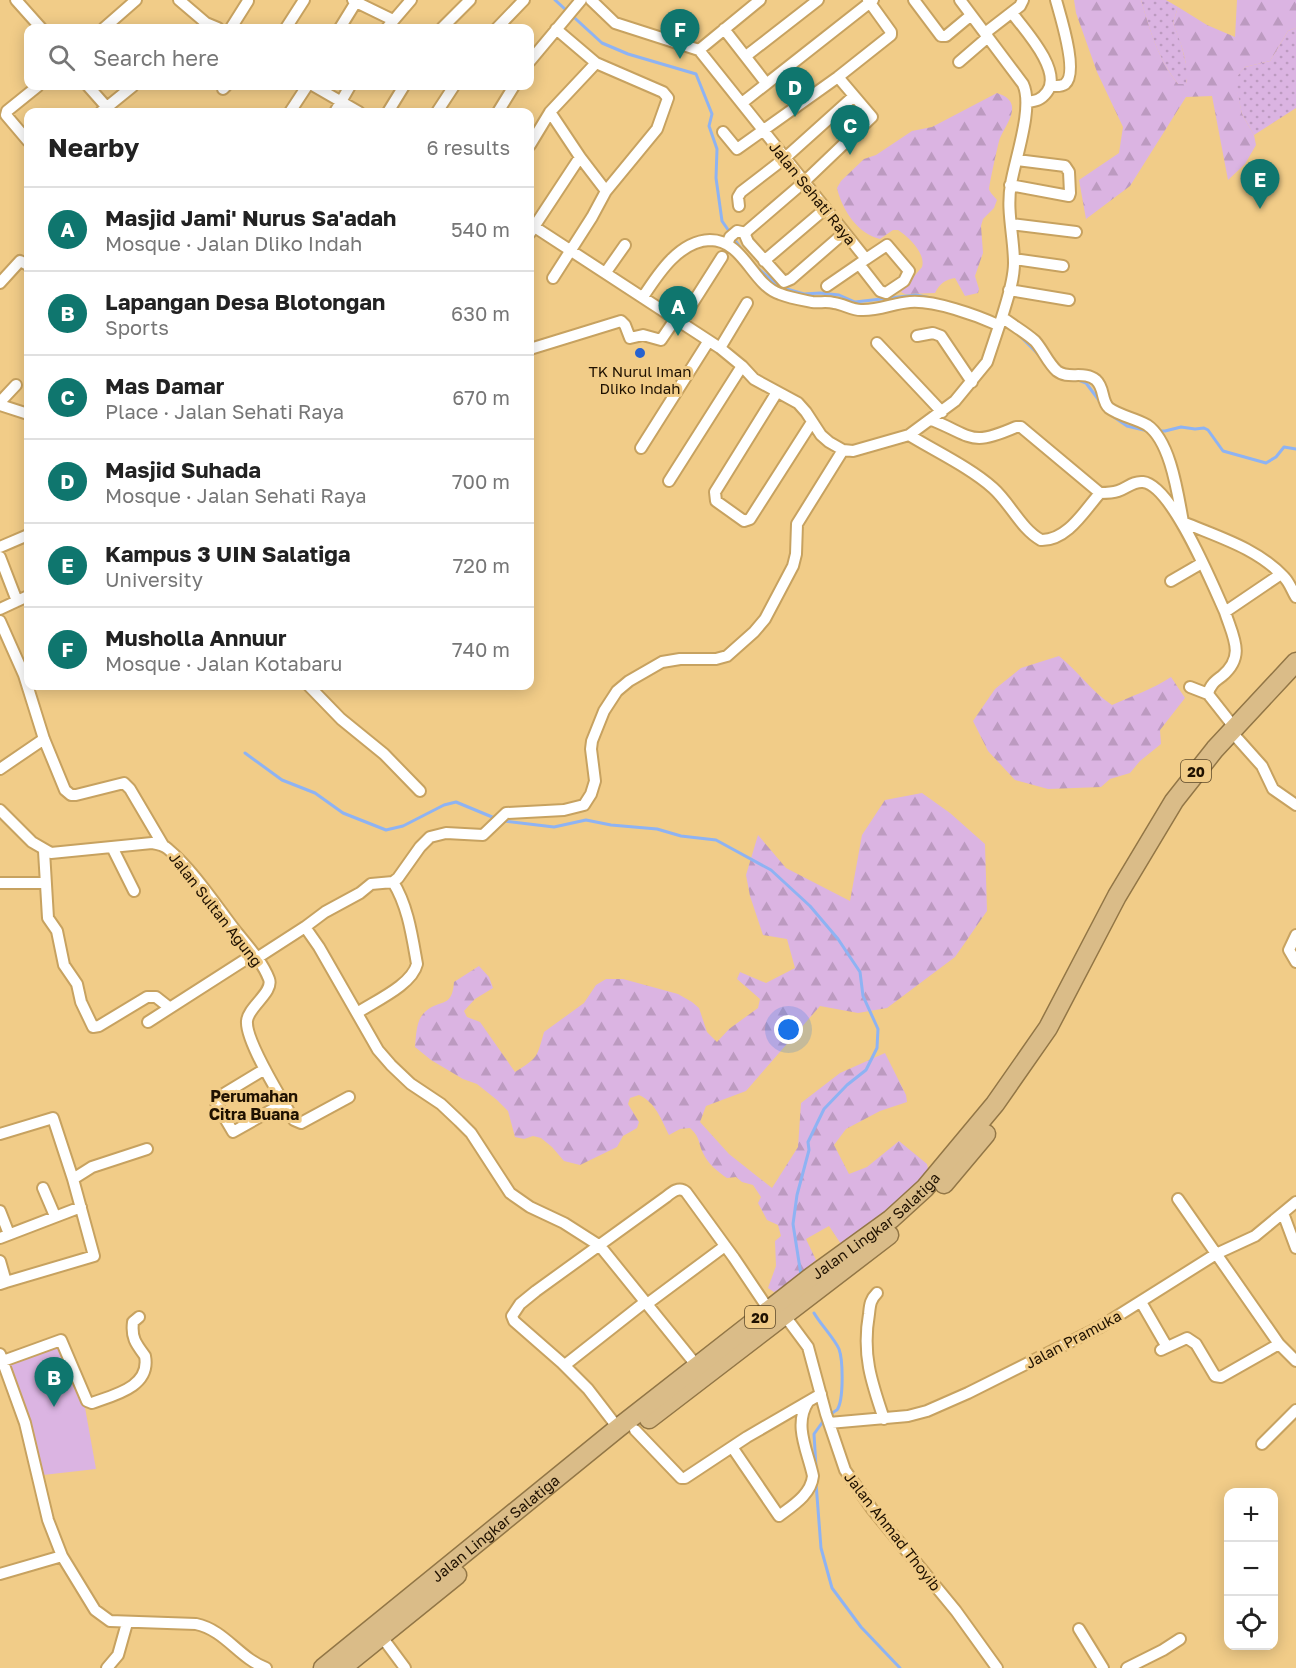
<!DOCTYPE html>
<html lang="en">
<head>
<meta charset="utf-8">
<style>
	body { margin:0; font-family:"Golos Text",sans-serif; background:#f6f6f6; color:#222 }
	.controls { position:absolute; right:18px; bottom:18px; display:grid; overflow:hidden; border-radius:12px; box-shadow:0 3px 15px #0003 }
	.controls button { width:54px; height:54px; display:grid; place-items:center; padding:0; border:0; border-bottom:2px solid #e0e0e0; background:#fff; color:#222; font:30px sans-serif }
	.you { position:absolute; left:789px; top:1030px; width:21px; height:21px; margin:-15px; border:4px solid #fff; border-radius:50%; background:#1a73e8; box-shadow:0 0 0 9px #1a73e833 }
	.badge { display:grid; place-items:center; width:39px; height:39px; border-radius:50%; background:#0f766e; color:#fff; font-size:20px; font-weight:700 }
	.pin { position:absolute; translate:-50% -50px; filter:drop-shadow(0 2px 3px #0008) }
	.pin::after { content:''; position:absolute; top:32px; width:21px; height:18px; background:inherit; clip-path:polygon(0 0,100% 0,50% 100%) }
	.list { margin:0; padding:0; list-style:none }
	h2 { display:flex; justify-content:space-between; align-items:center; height:78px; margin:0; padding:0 24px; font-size:26px }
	h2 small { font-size:20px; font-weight:400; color:#767676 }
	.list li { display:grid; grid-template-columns:39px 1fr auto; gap:18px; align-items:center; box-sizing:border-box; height:84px; padding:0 24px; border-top:2px solid #e0e0e0 }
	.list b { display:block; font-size:22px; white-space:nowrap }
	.list p { margin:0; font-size:20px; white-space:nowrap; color:#767676 }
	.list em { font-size:20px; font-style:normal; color:#767676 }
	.icon { flex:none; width:33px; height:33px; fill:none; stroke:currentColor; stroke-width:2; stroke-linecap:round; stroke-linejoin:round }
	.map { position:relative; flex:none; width:1296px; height:1668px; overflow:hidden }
	.search { position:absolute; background:#fff; box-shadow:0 3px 15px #0003; left:24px; top:24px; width:510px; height:66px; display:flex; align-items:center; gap:15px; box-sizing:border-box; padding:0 21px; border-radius:12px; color:#767676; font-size:22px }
	.panel { position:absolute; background:#fff; box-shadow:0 3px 15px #0003; left:24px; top:108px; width:510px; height:582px; border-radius:12px }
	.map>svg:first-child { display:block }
</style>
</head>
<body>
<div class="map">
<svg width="1296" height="1668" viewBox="0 0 1296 1668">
	<defs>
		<pattern id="grass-dots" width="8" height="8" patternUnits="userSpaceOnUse" patternTransform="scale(1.5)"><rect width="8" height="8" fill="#dbb4e2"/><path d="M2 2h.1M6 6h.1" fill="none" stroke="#bc9ac0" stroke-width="1.8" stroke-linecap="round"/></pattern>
		<pattern id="forest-firs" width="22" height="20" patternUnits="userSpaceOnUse" patternTransform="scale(1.5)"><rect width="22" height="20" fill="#dbb4e2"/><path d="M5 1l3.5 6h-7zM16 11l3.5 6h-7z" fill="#bc9ac0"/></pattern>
	</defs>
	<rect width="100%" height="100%" fill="#f1cc88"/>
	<!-- grass -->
	<path fill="url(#grass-dots)" d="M1141 0H1166L1178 7 1173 23 1180 40 1188 72 1186 84H1178C1158 59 1150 31 1141 0Z
		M1296 28V108L1254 135 1242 114 1234 79 1245 67 1270 61 1288 31Z"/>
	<!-- forest -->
	<path fill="url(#forest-firs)" d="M1074 0H1141C1150 30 1158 59 1178 84H1186C1190 67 1180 40 1173 23L1178 7 1207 25 1235 37 1237 0H1296V28L1288 31 1270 61 1245 67 1235 79 1242 114 1254 135 1256 145 1245 164 1228 180 1212 96 1186 97 1130 186 1086 219 1079 180 1119 153 1123 127 1097 72 1076 13Z
		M997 93C1025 102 1007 122 1000 138 998 143 989 186 989 189 990 193 994 196 997 200L994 208 983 219 981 226 983 253 975 276 979 289 978 293 965 296 955 278C945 280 940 283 935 293L905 294 901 292 922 267C926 254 909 237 898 230H893L880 239C858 234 842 210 837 188L841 181 864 159 876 155 912 131 932 127Z
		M1059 656C1078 671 1092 692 1112 705 1132 696 1153 689 1171 677L1185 698 1160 730 1161 744 1140 761 1130 773 1110 779 1101 787 1048 789 1015 780 988 751 973 721 995 689 1021 668Z
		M922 793 950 813 985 844 987 911 955 957 887 1008 858 1013 820 1006 746 1091 706 1106 700 1122 729 1154 772 1188 798 1147 801 1103 840 1073 885 1053 906 1095 907 1102 880 1111 846 1129 834 1145 849 1174 867 1167 899 1141 927 1164 928 1169 901 1201 841 1244 829 1226 806 1239 816 1260 781 1289 774 1292 768 1288 776 1266 775 1241 781 1236 778 1225 767 1220 758 1203 761 1197 753 1185 742 1182 736 1177 727 1178C718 1172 708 1164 703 1153 698 1142 700 1137 690 1128L680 1129 669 1135C661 1119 656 1103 639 1095L630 1098 628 1104 639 1122 637 1128 623 1136 617 1147 580 1165 564 1161 552 1147 541 1138 533 1136 524 1139 515 1137 508 1111 497 1100 477 1084 463 1079 431 1060 415 1047C416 1037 416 1022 423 1014 438 997 452 1011 454 982L479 966 489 977 493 988 475 999 464 1011 467 1017 480 1022 515 1072C538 1058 537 1057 544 1032L584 1003 596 985 606 979H623L678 994 692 1002 699 1008 707 1032 717 1042 729 1029 758 1008 760 999 737 979 740 972 766 983 795 968 787 939 763 935 750 896 746 875 758 835 786 868 850 901 862 835 885 800Z"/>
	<!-- pitch -->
	<path fill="#dbb4e2" d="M58 1338 84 1402 96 1469 43 1475 7 1357Z"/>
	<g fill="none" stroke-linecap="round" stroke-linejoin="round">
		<!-- stream -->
		<path stroke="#8eb3f3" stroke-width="3" d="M555 0 602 43 628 54 696 74 712 114 709 126 717 149 716 178 722 221 744 253
			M754 265 780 287 804 294 820 293 839 295 855 302 916 295 931 298
			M1017 333 1040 356
			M1076 379 1086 383 1101 403
			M1111 415 1127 426 1148 431
			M1157 431H1165L1181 427 1195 429 1204 428 1208 430 1223 451 1266 463 1276 457 1284 447 1296 449
			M245 753 282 780 315 793 343 813 386 830 403 826 444 805 456 802 497 819
			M504 821 554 827 586 820 611 825 657 829 681 836 716 840 771 870 810 906 838 939 860 972 863 996 878 1029 877 1048 866 1070 847 1085 824 1109 808 1142 809 1150 797 1195 793 1224 801 1275
			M814 1313C821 1325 834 1338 839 1349 843 1360 844 1400 837 1410 836 1410 830 1415 829 1416
			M816 1467 814 1434 824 1420
			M816 1483 821 1548 832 1588 861 1627 900 1668"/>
		<!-- minor casing -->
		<g stroke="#c7a260" stroke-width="14">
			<path id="minor" d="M16 0 41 28
				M179 0 206 23 218 28
				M591 0 615 23 699 50 760 0
				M914 0 941 36H946L970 16
				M960 0 1023 84C1034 107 1015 159 1011 184 1006 210 1014 237 1014 263 1014 281 1007 300 1002 317 1012 325 1025 332 1035 341 1043 350 1048 363 1057 371 1068 380 1084 370 1096 380 1105 388 1101 401 1109 408 1120 416 1135 418 1147 425 1171 441 1178 496 1183 522 1218 537 1257 548 1284 577 1290 583 1292 591 1296 597
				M356 2 393 20
				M1012 13C1024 29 1063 71 1047 92 1041 100 1036 101 1027 102
				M104 28 136 0
				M231 28 248 1
				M286 28 304 0
				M340 28 356 2 353 0
				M387 28 411 0
				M442 28 470 0
				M497 28 524 0
				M724 29 766 83
				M985 33 1020 6 1023 0
				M699 50 866 259 887 245 909 271 904 281 886 293 880 291 859 264 866 259
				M746 56 818 0
				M530 61 581 0
				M959 62 988 37
				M88 86 111 112
				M314 86 359 112
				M1051 86C1056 86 1061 87 1065 84 1079 73 1060 15 1056 0
				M223 89 226 86
				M742 103 873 0
				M101 112 133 86
				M290 112 307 86
				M335 112 350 86
				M388 112 404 86
				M437 112 454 86
				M498 112 514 86
				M550 112 580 157 606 191
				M723 132 737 149 838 77
				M28 141 6 115 7 111 38 86
				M530 145 550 112 596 63
				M1010 185 1069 196 1070 193 1069 172 1065 166 1017 160
				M739 206 738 197 741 192 785 158 854 96
				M530 224 720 348 742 366 754 379 798 403 806 412 821 435 829 442 843 450 853 451 909 435 955 401 987 362 1002 317
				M1011 224 1076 232
				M530 233 580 157
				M844 233 791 279 784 282 748 242 745 235 747 231 804 182 872 117 838 77 891 35V32L868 0
				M727 244 730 237 737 231 746 233
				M1014 259 1063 266
				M764 261 825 209
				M606 272 625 245
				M553 278 592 217 606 191 657 129 668 98 663 92 596 63 556 29
				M0 283 20 261 28 265
				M827 286 859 264
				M1009 290 1069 300
				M643 297C658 274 679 241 710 240 744 240 752 285 780 294 790 298 802 300 812 302 819 303 827 301 834 303 843 304 852 310 861 310 878 311 894 303 910 302 934 300 976 315 998 325
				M680 323 722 257
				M917 336 933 333 941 336 972 382
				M877 343 942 412
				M720 348 747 303
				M530 349 621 321 625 325 630 338 643 335 661 340 676 318
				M777 392 715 492 716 501 744 521 750 519 812 422
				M0 402 16 385
				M0 405 28 414
				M932 420C974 437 970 447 1016 427H1021L1100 493C1105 493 1112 493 1118 491 1127 488 1133 481 1143 482 1172 485 1213 586 1225 612L1281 574
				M909 435C935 451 971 468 993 488 1010 503 1021 529 1041 540 1067 541 1085 510 1100 493
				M641 448 708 342
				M669 481 742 366
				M0 547 28 535
				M0 557 17 601
				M1171 581 1202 563
				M0 609 28 596
				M0 621 24 675 44 739 65 790 71 795H76L124 783 130 789 163 845
				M309 686 341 719 384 754 420 791
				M1190 687 1208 694 1234 727
				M1208 694C1210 685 1215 681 1222 676 1246 656 1233 637 1225 612
				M1237 738 1262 766 1273 789 1296 805
				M0 769 44 739
				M0 810 32 842 51 853 152 843C158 844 164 845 168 849 193 870 215 904 235 930 247 945 262 961 269 979 274 992 248 1007 247 1021 245 1041 283 1101 294 1120L301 1123 349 1097
				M112 847 134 891
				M44 851 48 918 57 931 64 965 77 984 81 1002 93 1027 99 1026 147 997H156L170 1008
				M0 883H46
				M305 927 325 912 360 893 371 884 393 882 398 878 420 847 430 837 446 833 483 835 506 813 564 810 584 805 591 794 595 781 591 749 592 741 604 711 617 691 629 681 662 662 680 659H716L727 656 754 632 765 619 793 566 796 554 797 524 843 450
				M1296 935 1289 950 1296 962
				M257 958 305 927 319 947 378 1050 391 1065 411 1084 441 1104 459 1121 471 1133 510 1193 530 1207 564 1223 600 1246 697 1366
				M357 1013C375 1001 412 985 417 964 412 936 408 906 393 882
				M148 1022 254 954
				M265 1069 217 1098 216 1103 233 1132 284 1103
				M0 1134 53 1118 73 1179
				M43 1188 55 1216
				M1178 1199 1279 1344 1296 1361
				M0 1211 9 1234
				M1283 1213 1296 1248
				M0 1238 81 1207
				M0 1261 6 1282 0 1284
				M6 1282 94 1256 73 1179 92 1167 147 1149
				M877 1293C870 1300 870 1305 869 1314 862 1354 871 1381 884 1419
				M1141 1302 1167 1347
				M647 1304 725 1246
				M785 1316 808 1347 826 1414 845 1470 872 1509 956 1611 997 1668
				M1161 1350 1187 1338 1196 1344 1215 1376 1221 1377 1279 1344
				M0 1354 25 1423 48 1520 62 1556 95 1610 110 1621 196 1624C225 1630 239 1658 266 1668
				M3 1361 61 1340 87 1401 92 1403C114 1395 151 1387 145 1356 136 1344 131 1338 133 1322L139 1317
				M565 1365 645 1302
				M829 1423 908 1416 927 1411 968 1393 1100 1327 1216 1254 1255 1236 1296 1202
				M618 1428 588 1389 562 1363 514 1321 512 1316 520 1304 536 1291 666 1197C672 1192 679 1186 686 1192L734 1258 771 1313
				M635 1430 681 1478H685L747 1437 821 1394
				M1262 1444 1296 1410
				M732 1447 779 1516C792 1506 811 1495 813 1476 808 1452 793 1425 808 1402
				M0 1574 62 1556
				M1079 1629 1103 1668
				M382 1637 405 1668
				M107 1668 118 1655 127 1623
				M1127 1668 1163 1650 1180 1639"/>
		</g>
		<!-- trunk casing -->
		<g stroke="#927646" stroke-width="21">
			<g id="trunk">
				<path d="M944 1184 986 1134"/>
				<path d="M649 1419 889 1235"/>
				<path id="s1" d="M323 1668 618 1428 811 1277 891 1219 925 1188 995 1104 1048 1028 1117 896 1174 801 1215 749 1296 662"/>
				<path d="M342 1668 457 1575"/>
			</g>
		</g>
		<!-- minor -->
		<use href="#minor" stroke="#fff" stroke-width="10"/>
		<!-- trunk -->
		<use href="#trunk" stroke="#dabc88" stroke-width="18"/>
	</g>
	<!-- markers -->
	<circle fill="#2762cf" stroke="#f1cc88" stroke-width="2" cx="640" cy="353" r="6"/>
	<g text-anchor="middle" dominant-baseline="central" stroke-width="6" stroke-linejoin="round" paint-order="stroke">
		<!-- shield labels -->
		<g fill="#f1cc88" stroke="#5e4929" stroke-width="1.5">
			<rect x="1181" y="760" width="30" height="22" rx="4.5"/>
			<rect x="745" y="1306" width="30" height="22" rx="4.5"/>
		</g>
		<g font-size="14" font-weight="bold" fill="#1f1100">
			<text x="1196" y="771">20</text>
			<text x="760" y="1317">20</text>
		</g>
		<!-- street labels -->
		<g font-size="15" fill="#1f1100" stroke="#f1cc88">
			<text transform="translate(813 193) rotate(51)">Jalan Sehati Raya</text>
			<text transform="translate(216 909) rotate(52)">Jalan Sultan Agung</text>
			<text stroke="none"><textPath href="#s1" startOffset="708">Jalan Lingkar Salatiga</textPath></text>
			<text transform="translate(1073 1339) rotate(-28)">Jalan Pramuka</text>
			<text stroke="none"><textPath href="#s1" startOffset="222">Jalan Lingkar Salatiga</textPath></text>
			<text transform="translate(893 1531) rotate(52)">Jalan Ahmad Thoyib</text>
		</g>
		<!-- poi labels -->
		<g font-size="15" fill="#1f1100" stroke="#f1cc88">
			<text x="640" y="371">TK Nurul Iman<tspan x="640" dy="17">Dliko Indah</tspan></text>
		</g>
		<!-- neighbourhood labels -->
		<g font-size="16" font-weight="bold" fill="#1f1100" stroke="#f1cc88">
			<text x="254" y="1096">Perumahan<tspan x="254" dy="18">Citra Buana</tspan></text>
		</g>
	</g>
</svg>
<div class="controls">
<button>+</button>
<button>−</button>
<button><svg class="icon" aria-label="locate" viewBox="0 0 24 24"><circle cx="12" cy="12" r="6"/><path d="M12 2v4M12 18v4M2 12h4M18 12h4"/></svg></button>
</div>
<div class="you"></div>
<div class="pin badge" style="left:678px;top:336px">A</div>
<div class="pin badge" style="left:54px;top:1407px">B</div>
<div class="pin badge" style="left:850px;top:155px">C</div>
<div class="pin badge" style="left:795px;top:117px">D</div>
<div class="pin badge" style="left:1260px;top:209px">E</div>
<div class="pin badge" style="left:680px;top:59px">F</div>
<div class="search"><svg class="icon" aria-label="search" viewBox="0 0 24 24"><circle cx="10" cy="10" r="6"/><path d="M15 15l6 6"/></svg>Search here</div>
<section class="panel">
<h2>Nearby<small>6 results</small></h2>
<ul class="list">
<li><span class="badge">A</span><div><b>Masjid Jami' Nurus Sa'adah</b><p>Mosque · Jalan Dliko Indah</p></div><em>540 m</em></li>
<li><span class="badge">B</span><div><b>Lapangan Desa Blotongan</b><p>Sports</p></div><em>630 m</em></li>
<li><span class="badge">C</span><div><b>Mas Damar</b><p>Place · Jalan Sehati Raya</p></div><em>670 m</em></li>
<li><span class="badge">D</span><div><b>Masjid Suhada</b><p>Mosque · Jalan Sehati Raya</p></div><em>700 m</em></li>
<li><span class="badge">E</span><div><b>Kampus 3 UIN Salatiga</b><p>University</p></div><em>720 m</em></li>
<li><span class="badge">F</span><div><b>Musholla Annuur</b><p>Mosque · Jalan Kotabaru</p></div><em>740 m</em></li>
</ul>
</section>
</div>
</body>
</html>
